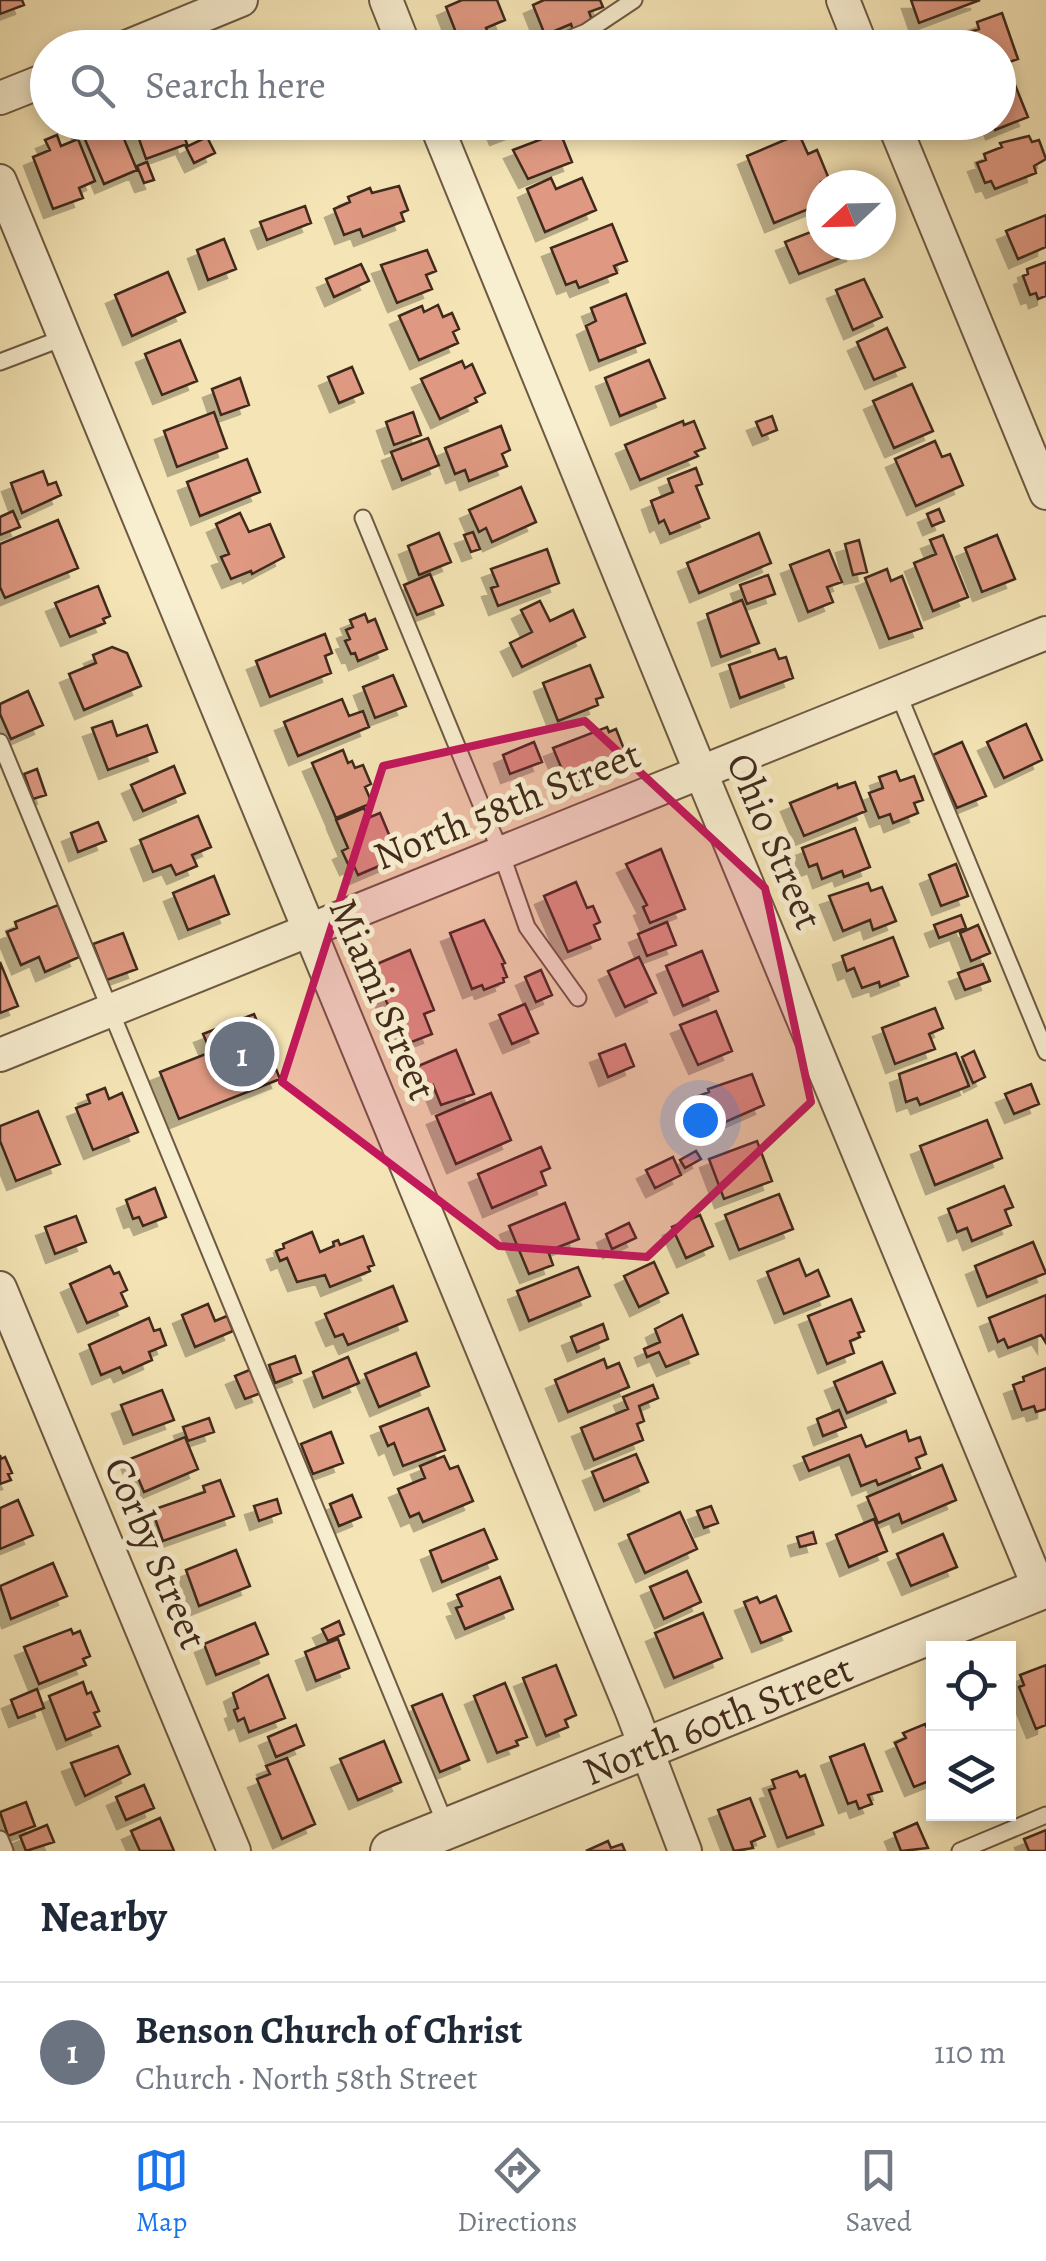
<!DOCTYPE html>
<html lang="en">
<head>
<meta charset="utf-8">
<style>
	body { margin:0; font-family:Alegreya,serif; background:#f6f6f7; color:#1f2937 }
	.controls { position:absolute; right:30px; bottom:30px; display:grid; overflow:hidden; border-radius:0px; box-shadow:0 5px 15px #0003 }
	.controls button { width:90px; height:90px; display:grid; place-items:center; padding:0; border:0; border-bottom:2px solid #e0e1e3; background:#fff; color:#1f2937; font:50px sans-serif }
	.compass { position:absolute; left:806px; top:170px; width:90px; height:90px; border-radius:50%; background:#fff; box-shadow:0 5px 15px #0003; rotate:248deg }
	.you { position:absolute; left:700px; top:1120px; width:35px; height:35px; margin:-25px; border:8px solid #fff; border-radius:50%; background:#1a73e8; box-shadow:0 0 0 15px #1a73e833 }
	.badge { display:grid; place-items:center; width:65px; height:65px; border-radius:50%; background:#1a73e8; color:#fff; font-size:32px; font-weight:700 }
	.pin { position:absolute; translate:-50% -50%; border:5px solid #fff; box-shadow:0 2px 10px #0006 }
	.list { margin:0; padding:0; list-style:none }
	h2 { display:flex; justify-content:space-between; align-items:center; height:130px; margin:0; padding:0 40px; font-size:42px }
	h2 small { font-size:32px; font-weight:400; color:#747a83 }
	.list li { display:grid; grid-template-columns:65px 1fr auto; gap:30px; align-items:center; box-sizing:border-box; height:140px; padding:0 40px; border-top:2px solid #e0e1e3 }
	.list b { display:block; font-size:38px; white-space:nowrap }
	.list p { margin:0; font-size:32px; white-space:nowrap; color:#747a83 }
	.list em { font-size:32px; font-style:normal; color:#747a83 }
	.icon { flex:none; width:55px; height:55px; fill:none; stroke:currentColor; stroke-width:2; stroke-linecap:round; stroke-linejoin:round }
	.map { position:relative; flex:none; width:1046px; height:1851px; overflow:hidden }
	.search { position:absolute; background:#fff; box-shadow:0 5px 15px #0003; left:30px; right:30px; top:30px; height:110px; display:flex; align-items:center; gap:25px; box-sizing:border-box; padding:0 35px; border-radius:55px; color:#747a83; font-size:38px }
	.sheet { height:270px; background:#fff }
	nav { display:flex; justify-content:space-around; align-items:center; box-sizing:border-box; height:140px; border-top:2px solid #e0e1e3; background:#fff; font-size:28px; color:#747a83 }
	nav a { display:grid; justify-items:center; gap:5px }
	nav .on { color:#1a73e8 }
	.map>svg:first-child { display:block }
</style>
</head>
<body>
<div class="map">
<svg width="1046" height="1851" viewBox="0 0 1046 1851">
	<defs>
		<filter id="shadow"><feDropShadow dx="-9" dy="9" stdDeviation="0" flood-color="#0004"/></filter>
	</defs>
	<rect width="100%" height="100%" fill="#f5e5b6"/>
	<filter id="stains"><feTurbulence type="fractalNoise" baseFrequency=".002" numOctaves="4"/><feColorMatrix values="0 0 0 0 .2 0 0 0 0 .09 0 0 0 0 .02 0 0 0 .5 -.17"/></filter>
	<radialGradient id="worn" r=".72"><stop offset=".6" stop-color="#630" stop-opacity="0"/><stop offset="1" stop-color="#630" stop-opacity=".3"/></radialGradient>
	<!-- building -->
	<path fill="#df9982" stroke="#412a1c" stroke-width="2.5" filter="url(#shadow)" d="M0 0H22L24 5 0 14Z
		M462 0H497L505 20 486 28 492 43 480 48H462L446 7Z
		M544 0H600L603 7 589 12 593 23 573 31 571 24 545 35 533 5Z
		M911 0H980L919 23Z
		M1002 13 1018 59 998 66V48H935L934 45 979 29 977 22Z
		M1011 75 1028 117 995 130 992 122H998V80Z
		M99 122H117L137 170 104 184 81 130Z
		M133 122H179L187 144 146 159Z
		M493 122H535L499 136Z
		M560 132 572 162 528 179 513 150Z
		M799 134 808 154 817 150 829 179 821 182V204L774 223 747 156Z
		M57 135 61 146 78 139 95 181 79 188 83 198 53 209 33 157 50 150 45 140Z
		M1029 136 1032 142 1039 140 1046 159 1034 166 1036 173 995 189 991 181 985 183 977 163 986 160 984 154 1002 147 1000 143Z
		M207 137 215 153 194 163 186 147Z
		M147 162 154 180 144 183 137 166Z
		M551 178 556 189 582 178 596 210 545 232 527 189Z
		M399 186 408 210 401 213 404 221 363 237 360 229 344 235 334 209 350 202 348 197 370 188 372 193Z
		M305 206 311 223 267 240 260 222Z
		M1046 215V247L1018 259 1006 231Z
		M612 224 627 261 614 266 617 273 579 288 576 281 566 285 551 248Z
		M821 228V245H852L855 252 799 274 785 242Z
		M224 239 236 269 208 280 197 250Z
		M427 250 436 271 426 275 432 289 397 303 381 265Z
		M1046 262V296L1038 299 1036 293 1030 295 1023 276 1028 274 1027 269Z
		M361 264 369 281 334 297 326 279Z
		M168 272 185 312 132 336 115 295Z
		M864 279 882 317 853 330 836 290Z
		M626 294 645 343 599 361 586 326 596 321 591 308Z
		M438 305 443 317 452 313 459 329 453 332 458 343 419 360 399 316 422 306 424 312Z
		M887 328 905 367 874 380 857 342Z
		M180 340 197 381 162 395 145 354Z
		M649 360 665 398 620 416 605 378Z
		M462 361 465 368 472 364 485 393 475 398 477 402 440 419 421 379Z
		M352 367 363 393 339 403 328 377Z
		M240 378 249 405 221 415 212 389Z
		M912 384 933 431 894 448 873 401Z
		M214 412 227 448 177 467 164 431Z
		M413 412 421 435 394 445 386 422Z
		M772 416 777 430 762 436 756 422Z
		M683 421 684 425 694 421 705 448 695 452 698 456 640 480 625 445Z
		M501 426 510 450 502 454 507 466 469 481 465 470 455 474 445 448Z
		M428 438 439 465 402 480 391 452Z
		M935 441 942 457 950 454 963 485 916 506 895 459Z
		M247 459 260 492 200 516 187 482Z
		M696 468 702 484 696 486 709 518 670 534 664 520 659 523 651 501 673 492 668 479Z
		M43 471 48 485 56 482 61 495 22 513 11 483Z
		M521 487 536 522 492 542 486 528 479 532 469 510Z
		M939 509 944 521 932 526 927 514Z
		M13 511 20 527 0 535V517Z
		M240 513 249 532 270 524 284 557 252 574 251 571 231 579 221 557 229 554 216 524Z
		M58 520 78 568 5 598 0 587V544Z
		M473 532 480 549 471 552 464 535Z
		M439 533 451 562 419 575 408 546Z
		M759 533 771 563 699 593 687 563Z
		M943 535 968 597 933 611 914 563 936 554 930 540Z
		M997 535 1015 579 982 592 965 548Z
		M859 540 867 572 853 575 845 544Z
		M547 549 559 583 498 606 491 588 498 586 491 569Z
		M829 550 842 582 827 587 833 602 808 612 790 565Z
		M887 569 891 581 902 576 922 628 889 639 865 578Z
		M430 574 443 605 417 615 404 585Z
		M768 575 775 594 747 604 740 585Z
		M98 586 110 616 103 619 105 623 70 637 55 603Z
		M742 600 759 643 721 657 707 614Z
		M540 601 550 621 573 610 585 637 522 667 510 643 532 632 521 610Z
		M365 614 368 622 375 619 387 649 358 661 355 653 351 654 345 641 350 639 346 630 353 627 350 620Z
		M325 634 332 653 325 656 331 673 270 697 256 661Z
		M112 647 127 653 141 686 84 710 69 674 96 663 93 655Z
		M775 649 779 659 786 657 793 678 740 698 729 665Z
		M590 665 603 697 596 699 598 705 558 721 543 683Z
		M393 675 406 706 375 718 363 687Z
		M28 691 43 725 11 739 0 714V704Z
		M342 699 349 716 363 711 369 727 298 756 284 722Z
		M112 721 117 736 147 725 157 752 108 770 92 728Z
		M1026 724 1042 760 1004 778 987 742Z
		M607 727 609 732 616 729 624 749 615 753 620 765 569 786 553 748Z
		M534 742 542 762 510 774 503 755Z
		M962 742 986 796 957 808 933 755Z
		M343 750 348 763 352 761 355 768 363 765 371 784 365 787 372 803 336 818 312 763Z
		M174 766 185 793 143 811 131 785Z
		M37 769 46 795 33 799 24 774Z
		M896 771 900 781 914 776 923 800 914 803 918 813 893 823 890 814 879 818 869 793 883 788 879 777Z
		M855 782 866 811 804 836 790 803 837 784 838 788Z
		M364 808 368 818 380 813 390 837 396 834 405 855 358 875 353 864 349 866 342 851 348 848 336 820Z
		M198 816 211 847 192 855 197 866 176 875 171 865 153 872 140 840Z
		M98 822 106 841 78 852 71 833Z
		M855 828 870 867 844 877 842 871 822 879 817 864 809 867 802 848Z
		M661 849 685 909 650 923 643 907 647 905 626 864Z
		M956 864 968 896 941 906 929 875Z
		M214 876 229 914 188 930 173 893Z
		M576 882 587 908 593 906 600 922 594 925 600 939 568 952 544 896Z
		M868 883 871 891 882 887 896 921 873 930 870 920 843 931 829 896Z
		M58 905 79 957 45 972 39 957 21 965 7 932 17 928 15 922Z
		M961 915 966 928 939 938 934 925Z
		M484 920 505 963 502 964 507 977 503 978 504 982 484 990 482 985 472 989 450 933Z
		M667 922 676 945 647 956 638 934Z
		M978 925 990 953 971 961 960 933Z
		M123 933 137 969 107 980 93 944Z
		M893 937 908 976 880 987 879 982 862 988 854 968 847 971 842 956Z
		M410 950 434 1010 424 1014 432 1034 404 1045 372 966Z
		M702 951 718 991 683 1006 666 966Z
		M639 957 656 993 625 1007 608 971Z
		M0 962 18 1006 0 1013Z
		M983 964 990 981 965 990 958 973Z
		M541 970 552 995 536 1002 525 977Z
		M525 1004 538 1033 512 1044 499 1015Z
		M935 1008 943 1028 929 1034 935 1049 895 1064 882 1028Z
		M716 1011 732 1051 698 1065 680 1025Z
		M254 1014 280 1079 179 1119 160 1072 211 1052 203 1034Z
		M625 1044 634 1066 608 1077 599 1054Z
		M456 1050 474 1094 441 1105 433 1085 425 1089 416 1067Z
		M974 1051 985 1077 973 1083 962 1057Z
		M956 1053 969 1086 920 1105 917 1098 906 1102 899 1074Z
		M752 1074 764 1105 707 1130 694 1098 709 1092 708 1089Z
		M1031 1084 1039 1104 1014 1114 1005 1094Z
		M105 1088 109 1099 122 1093 138 1132 93 1150 76 1108 90 1103 87 1095Z
		M491 1093 511 1140 456 1164 436 1116Z
		M38 1111 60 1164 16 1181 0 1141V1126Z
		M987 1120 1002 1158 935 1185 920 1146Z
		M757 1141 772 1181 724 1199 709 1159Z
		M541 1147 550 1168 541 1172 546 1185 492 1208 478 1174Z
		M696 1151 701 1159 685 1168 680 1160Z
		M673 1157 681 1175 655 1188 646 1170Z
		M1004 1186 1013 1207 1005 1210 1011 1225 972 1241 967 1228 957 1232 948 1209Z
		M155 1188 166 1217 143 1226 139 1217 133 1219 126 1200Z
		M779 1194 793 1229 739 1250 725 1215Z
		M565 1203 579 1239 548 1251 553 1265 529 1274 509 1226Z
		M700 1215 713 1246 686 1258 672 1227Z
		M76 1216 86 1242 55 1254 45 1227Z
		M629 1223 636 1238 612 1249 606 1234Z
		M312 1232 320 1252 334 1246 333 1242 338 1240 340 1245 363 1236 374 1265 368 1267 370 1271 330 1287 325 1275 297 1282 287 1258 280 1261 276 1251 284 1248 283 1244Z
		M1033 1242 1046 1273 987 1297 975 1266Z
		M799 1259 806 1276 818 1270 829 1296 784 1314 767 1272Z
		M654 1262 668 1293 639 1307 624 1276Z
		M110 1266 114 1274 119 1272 127 1290 121 1293 127 1306 87 1323 70 1284Z
		M578 1267 590 1296 529 1321 517 1291Z
		M393 1286 407 1321 348 1345 343 1334 335 1337 325 1314Z
		M1046 1295V1343L1041 1335 1008 1348 1004 1339 998 1342 989 1318Z
		M851 1299 864 1331 858 1333 860 1337 850 1341 854 1353 827 1364 808 1316Z
		M208 1304 215 1321 227 1316 233 1331 195 1347 182 1315Z
		M682 1315 698 1354 666 1367 659 1352 647 1357 644 1349 660 1342 655 1329Z
		M149 1318 154 1331 160 1329 166 1345 149 1352 152 1360 123 1373 120 1367 101 1375 89 1345Z
		M603 1324 608 1339 577 1352 571 1337Z
		M416 1353 429 1386 379 1407 365 1374Z
		M295 1356 301 1373 275 1383 269 1365Z
		M348 1357 359 1383 323 1398 313 1372Z
		M604 1359 607 1368 619 1363 629 1387 568 1412 555 1380Z
		M882 1362 895 1393 847 1413 834 1382Z
		M1046 1368V1409L1036 1412 1034 1406 1022 1410 1013 1385 1024 1381 1023 1377Z
		M252 1369 261 1393 245 1399 235 1376Z
		M653 1385 658 1398 639 1406 644 1421 637 1424 643 1440 594 1460 581 1428 628 1409 623 1397Z
		M162 1390 174 1420 133 1435 121 1405Z
		M428 1408 445 1450 403 1466 394 1443 388 1446 380 1427Z
		M839 1410 846 1427 823 1436 817 1419Z
		M209 1418 214 1432 188 1441 183 1427Z
		M906 1431 909 1441 920 1437 926 1454 916 1458 920 1468 878 1485 876 1480 861 1486 849 1455 809 1471 803 1457 861 1435 866 1447Z
		M331 1432 343 1463 313 1474 301 1444Z
		M185 1437 198 1469 144 1492 130 1459Z
		M636 1454 648 1482 604 1501 592 1472Z
		M0 1455 1 1459 5 1457 12 1473 8 1474 11 1480 0 1484Z
		M444 1456 450 1469 458 1466 473 1501 423 1522 419 1513 410 1517 398 1489 425 1478 420 1466Z
		M942 1465 956 1500 902 1523 899 1514 878 1523 867 1497Z
		M220 1480 234 1516 163 1541 152 1510 205 1492 203 1486Z
		M352 1495 361 1517 339 1526 330 1504Z
		M277 1499 281 1513 259 1521 254 1506Z
		M18 1500 33 1535 0 1549V1508Z
		M711 1506 718 1523 704 1528 697 1511Z
		M680 1512 697 1549 645 1573 628 1535Z
		M874 1519 887 1551 849 1567 836 1535Z
		M484 1529 497 1559 442 1582 430 1551Z
		M813 1532 816 1543 800 1547 797 1537Z
		M943 1534 957 1567 911 1586 897 1554Z
		M236 1550 250 1586 199 1606 186 1570Z
		M53 1563 67 1596 11 1619 0 1586Z
		M687 1571 701 1602 664 1619 650 1587Z
		M500 1577 513 1609 465 1629 456 1608 462 1606 457 1595Z
		M776 1596 791 1631 761 1643 744 1602 757 1597 760 1603Z
		M703 1613 722 1658 674 1678 655 1633Z
		M339 1621 344 1634 328 1641 322 1629Z
		M255 1623 268 1654 216 1675 204 1644Z
		M71 1629 73 1634 80 1631 90 1656 83 1659 86 1665 39 1684 24 1647Z
		M338 1639 349 1668 316 1681 305 1652Z
		M556 1665 576 1715 565 1720 568 1727 546 1736 523 1678Z
		M1046 1665V1725L1036 1729 1019 1687 1024 1685 1020 1675Z
		M268 1675 285 1718 249 1732 244 1718 238 1721 234 1710 238 1708 233 1693Z
		M83 1682 87 1694 91 1692 99 1711 94 1713 100 1726 66 1740 49 1696Z
		M505 1683 527 1737 516 1741 518 1745 497 1753 474 1696Z
		M37 1689 44 1708 18 1718 11 1700Z
		M442 1694 469 1760 440 1772 412 1706Z
		M925 1724 928 1730 934 1728V1779L914 1787 895 1743 906 1738 903 1733Z
		M296 1725 304 1745 276 1757 268 1737Z
		M384 1741 401 1782 358 1800 340 1759Z
		M864 1744 882 1791 868 1795 872 1804 859 1809 856 1801 848 1804 830 1757Z
		M118 1746 130 1774 85 1796 71 1763Z
		M287 1758 315 1824 282 1839 257 1779 270 1774 266 1766Z
		M797 1771 800 1777 805 1775 823 1825 787 1838 769 1790 775 1788 772 1780Z
		M144 1785 154 1808 126 1820 116 1797Z
		M750 1798 765 1836 751 1842 753 1848 734 1851 718 1810Z
		M26 1802 35 1826 8 1836 0 1812Z
		M160 1818 174 1851H140L131 1831Z
		M917 1823 928 1848 901 1851 894 1833Z
		M47 1825 54 1842 26 1851 20 1836Z
		M1046 1830V1851H1029L1024 1839Z
		M608 1841 611 1848 622 1844 625 1851H586Z"/>
	<g fill="none" stroke-linecap="round" stroke-linejoin="round">
		<!-- service casing -->
		<g stroke="#6e5942" stroke-width="19">
			<path id="service" d="M547 48 586 32 634 0
				M0 362 63 338
				M363 518 501 853 527 927 578 998
				M898 693 1046 1052
				M0 742 447 1828
				M0 1839 5 1851
				M960 1851 1046 1815"/>
		</g>
		<!-- minor casing -->
		<g stroke="#6e5942" stroke-width="36">
			<path id="minor" d="M386 0 405 48
				M843 0 862 48
				M124 48 241 0
				M0 98 48 79
				M435 122 701 773 1040 1590
				M893 122 1046 493
				M0 181 633 1714 685 1851
				M0 1055 1046 633
				M0 1288 234 1851"/>
		</g>
		<!-- tertiary casing -->
		<g stroke="#6e5942" stroke-width="44">
			<g id="tertiary">
				<path id="s1" d="M391 1851 1046 1587"/>
			</g>
		</g>
		<!-- service -->
		<use href="#service" stroke="#f8eed0" stroke-width="15"/>
		<!-- minor -->
		<use href="#minor" stroke="#f8eed0" stroke-width="32"/>
		<!-- tertiary -->
		<use href="#tertiary" stroke="#f8eed0" stroke-width="40"/>
	</g>
	<!-- marked area -->
	<path fill="#c2185b" fill-opacity="0.2" stroke="#c2185b" stroke-width="8" stroke-linejoin="round" d="M585 721 765 888 811 1102 647 1257 499 1246 282 1082 383 766Z"/>
	<g text-anchor="middle" dominant-baseline="central" stroke-width="10" stroke-linejoin="round" paint-order="stroke">
		<!-- street labels -->
		<g font-size="40" fill="#412a1c" stroke="#f8eed0">
			<text transform="translate(507 805) rotate(-22)">North 58th Street</text>
			<text transform="translate(775 841) rotate(67)">Ohio Street</text>
			<text transform="translate(383 999) rotate(67)">Miami Street</text>
			<text transform="translate(156 1553) rotate(67)">Corby Street</text>
			<text stroke="none"><textPath href="#s1" startOffset="352">North 60th Street</textPath></text>
		</g>
	</g>
	<rect width="100%" height="100%" filter="url(#stains)"/>
	<rect width="100%" height="100%" fill="url(#worn)"/>
</svg>
<div class="controls">
<button><svg class="icon" aria-label="locate" viewBox="0 0 24 24"><circle cx="12" cy="12" r="6"/><path d="M12 2v4M12 18v4M2 12h4M18 12h4"/></svg></button>
<button><svg class="icon" aria-label="layers" viewBox="0 0 24 24"><path d="M12 4l9 5-9 5-9-5zM3 14l9 5 9-5"/></svg></button>
</div>
<svg class="compass" viewBox="-18 -18 36 36"><path d="M0-13l5 13h-10z" fill="#e53935"/><path d="M0 13l5-13h-10z" fill="#747a83"/></svg>
<div class="you"></div>
<div class="pin badge" style="left:242px;top:1054px;background:#6b7280">1</div>
<div class="search"><svg class="icon" aria-label="search" viewBox="0 0 24 24"><circle cx="10" cy="10" r="6"/><path d="M15 15l6 6"/></svg>Search here</div>
</div>
<section class="sheet">
<h2>Nearby<small></small></h2>
<ul class="list">
<li><span class="badge" style="background:#6b7280">1</span><div><b>Benson Church of Christ</b><p>Church · North 58th Street</p></div><em>110 m</em></li>
</ul>
</section>
<nav>
<a class="on"><svg class="icon" aria-label="map" viewBox="0 0 24 24"><path d="M3 6l6-2 6 2 6-2v14l-6 2-6-2-6 2zM9 4v14M15 6v14"/></svg>Map</a>
<a><svg class="icon" aria-label="directions" viewBox="0 0 24 24"><path d="M12 3l9 9-9 9-9-9zM9 14v-3h6M13 9l2 2-2 2"/></svg>Directions</a>
<a><svg class="icon" aria-label="saved" viewBox="0 0 24 24"><path d="M7 4h10v16l-5-4-5 4z"/></svg>Saved</a>
</nav>
</body>
</html>
